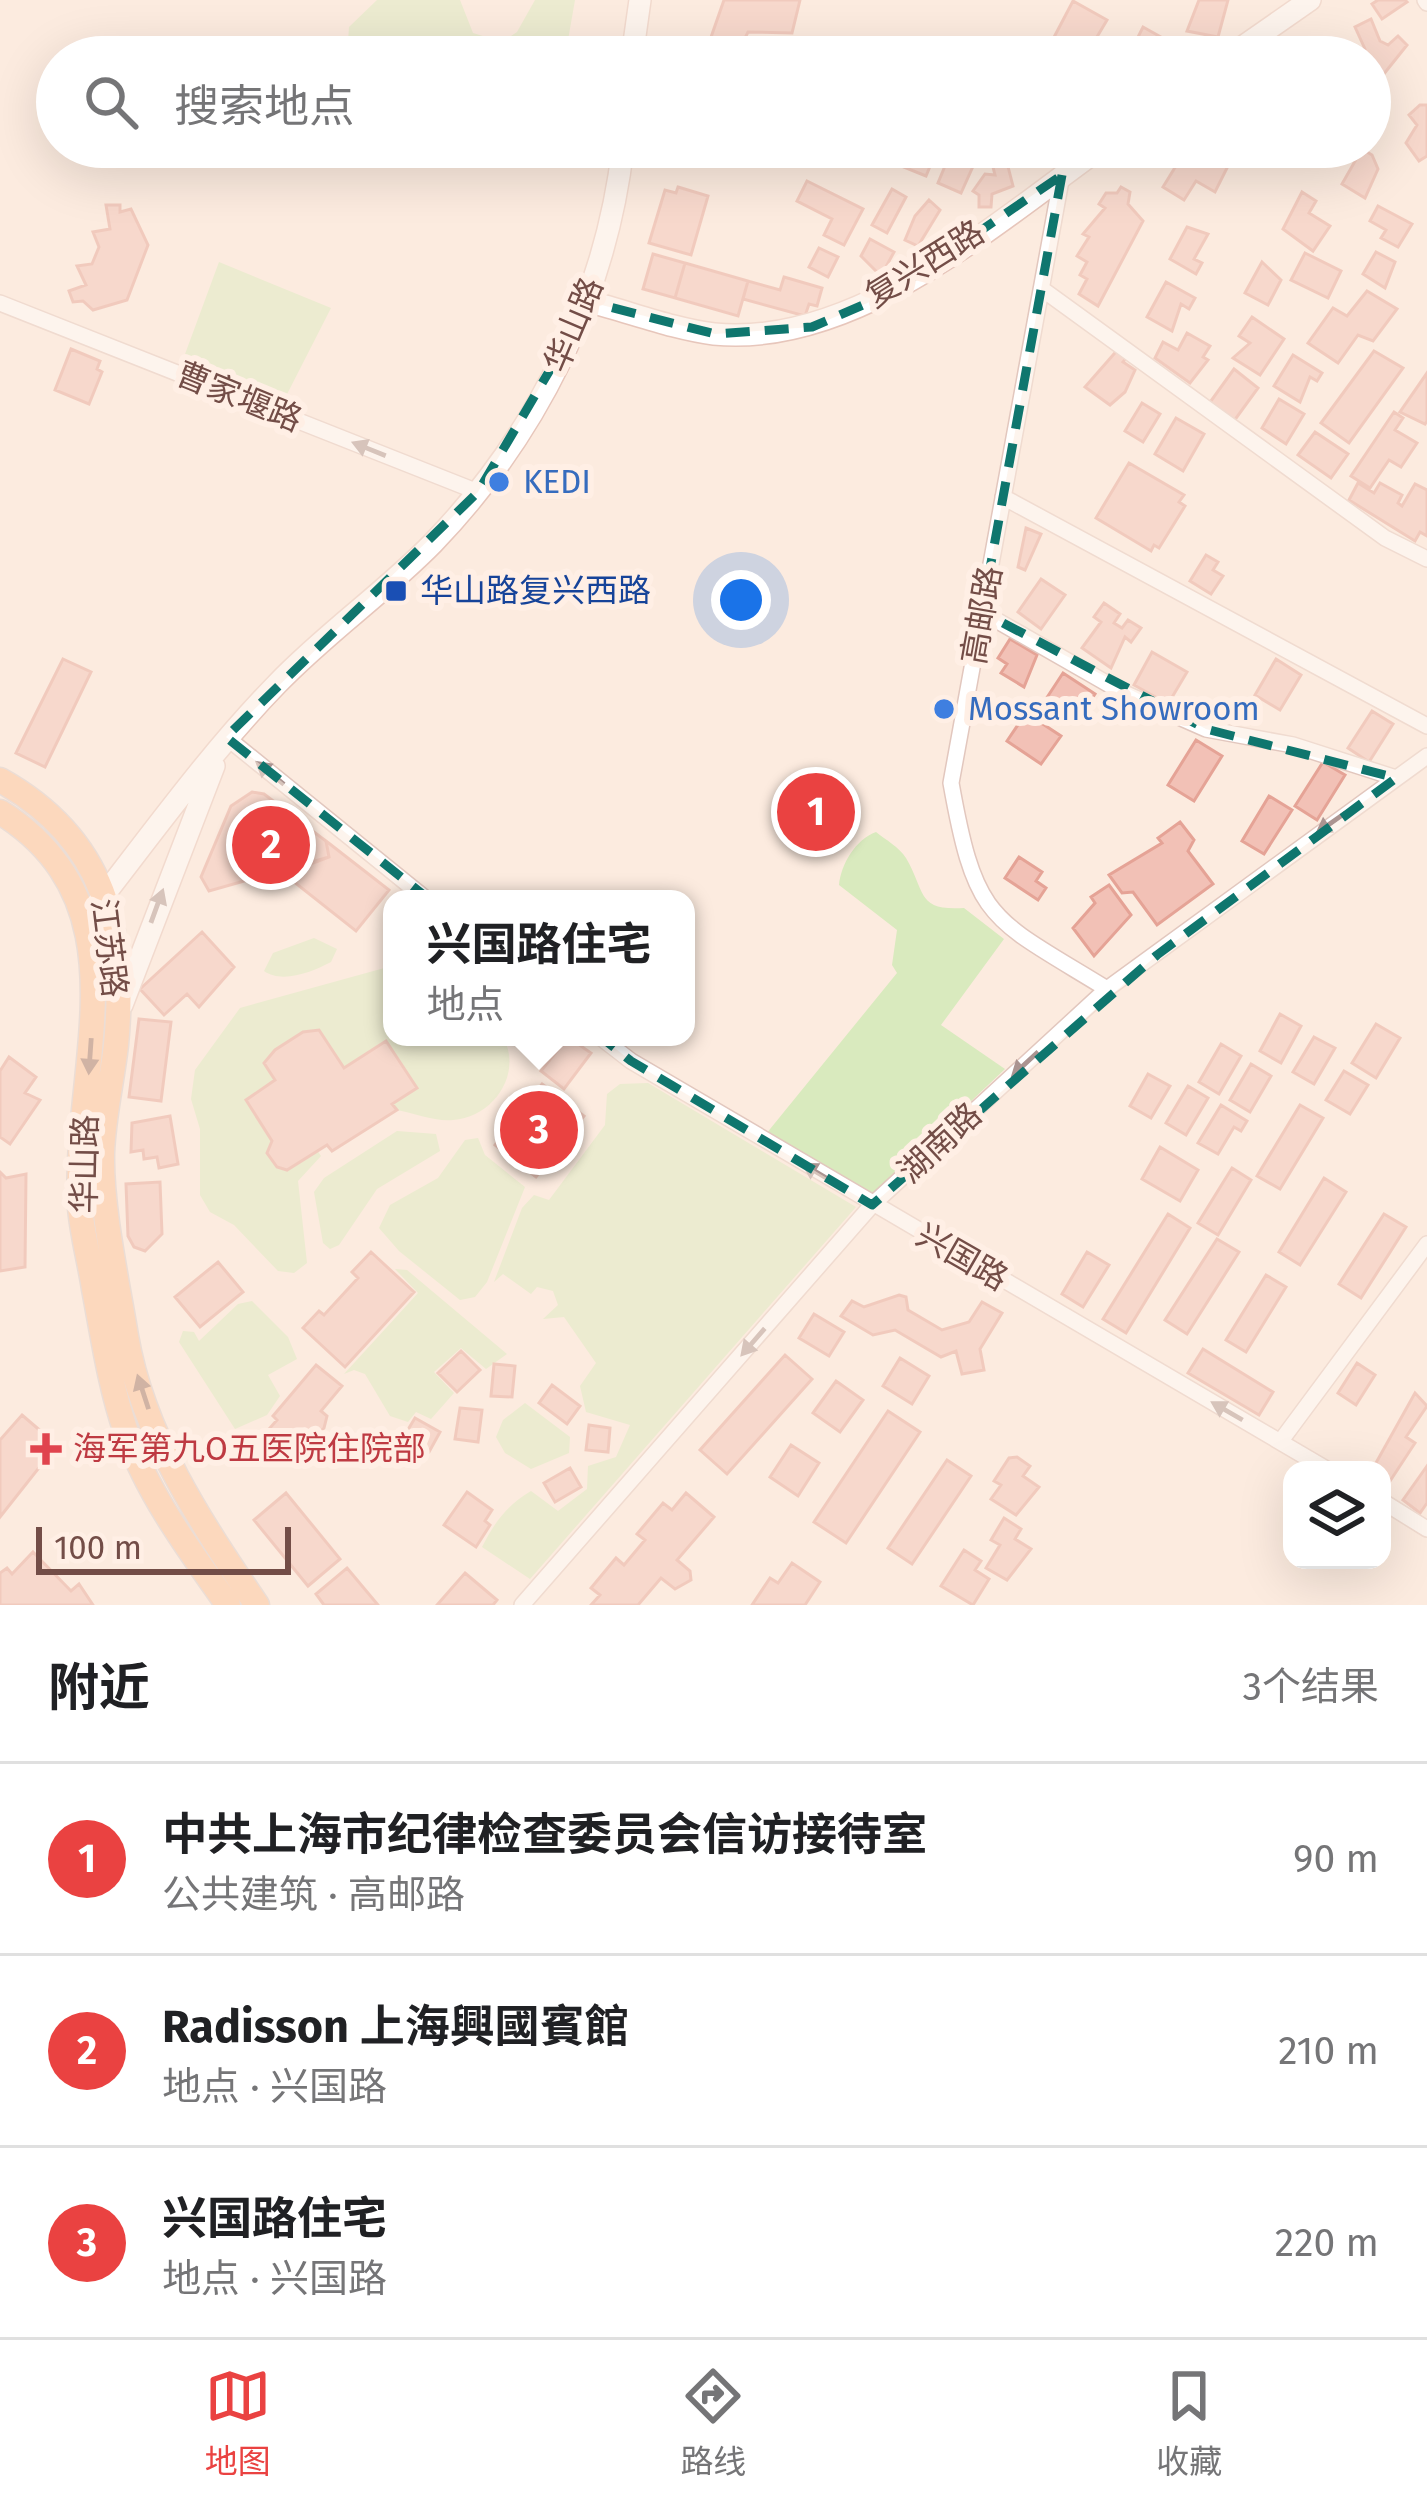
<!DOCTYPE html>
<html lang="zh">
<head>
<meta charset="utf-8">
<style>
	body { margin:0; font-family:"Fira Sans","Noto Sans SC",sans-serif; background:#f6f6f6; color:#202124 }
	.controls { position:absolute; right:36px; bottom:36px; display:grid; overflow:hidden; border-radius:24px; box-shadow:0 12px 48px #0002 }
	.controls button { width:108px; height:108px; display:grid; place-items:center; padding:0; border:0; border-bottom:3px solid #e0e0e0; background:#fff; color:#202124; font:60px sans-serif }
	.scale { position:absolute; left:36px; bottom:30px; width:255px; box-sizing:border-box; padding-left:12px; border:6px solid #734d47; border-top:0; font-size:33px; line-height:42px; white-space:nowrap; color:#734d47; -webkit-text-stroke:9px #ffefe5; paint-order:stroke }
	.you { position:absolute; left:741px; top:600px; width:42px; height:42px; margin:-30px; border:9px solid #fff; border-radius:50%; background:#1a73e8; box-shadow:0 0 0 18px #1a73e833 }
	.badge { display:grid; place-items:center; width:78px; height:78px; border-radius:50%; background:#ea4241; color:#fff; font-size:39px; font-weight:700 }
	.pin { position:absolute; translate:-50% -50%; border:6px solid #fff; box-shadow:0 3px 12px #0006 }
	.popup { position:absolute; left:383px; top:890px; width:312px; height:156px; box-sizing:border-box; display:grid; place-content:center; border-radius:24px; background:#fff; filter:drop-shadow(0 3px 9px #0005); font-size:39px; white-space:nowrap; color:#757577 }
	.popup b { font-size:45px; color:#202124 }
	.popup::after { content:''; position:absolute; left:50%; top:100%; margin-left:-24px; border:24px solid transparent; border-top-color:#fff }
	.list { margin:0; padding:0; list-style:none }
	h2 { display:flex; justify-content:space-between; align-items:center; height:156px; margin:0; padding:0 48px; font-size:51px }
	h2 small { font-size:39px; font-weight:400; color:#757577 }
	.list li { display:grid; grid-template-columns:78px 1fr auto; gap:36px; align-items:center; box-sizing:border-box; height:192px; padding:0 48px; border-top:3px solid #e0e0e0 }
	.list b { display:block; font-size:45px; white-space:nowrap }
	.list p { margin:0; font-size:39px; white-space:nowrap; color:#757577 }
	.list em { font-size:39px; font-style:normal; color:#757577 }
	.icon { flex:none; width:66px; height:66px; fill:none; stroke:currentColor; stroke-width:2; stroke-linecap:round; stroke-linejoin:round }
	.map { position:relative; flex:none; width:1427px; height:1605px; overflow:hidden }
	.search { position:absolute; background:#fff; box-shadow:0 12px 48px #0002; left:36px; right:36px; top:36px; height:132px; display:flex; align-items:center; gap:30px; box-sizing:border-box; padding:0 42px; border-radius:66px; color:#757577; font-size:45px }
	.sheet { height:732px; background:#fff }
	nav { display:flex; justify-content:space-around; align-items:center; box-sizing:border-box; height:168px; border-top:3px solid #e0e0e0; background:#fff; font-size:33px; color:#757577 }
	nav a { display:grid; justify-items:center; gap:6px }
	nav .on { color:#ea4241 }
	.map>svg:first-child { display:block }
</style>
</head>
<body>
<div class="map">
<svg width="1427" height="1605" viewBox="0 0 1427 1605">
	<rect width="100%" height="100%" fill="#fcebdf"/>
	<!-- green -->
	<path fill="#d9eabe" d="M377 0H460L473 33 502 42 517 32 535 0H575L565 57H347L349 27Z
		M219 262 331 308 282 404 181 365Z
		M876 832C886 840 899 847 906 858 926 892 916 911 964 908L1004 939 941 1025 1005 1069 871 1196 766 1134 897 973 892 965 897 930 839 885C841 864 856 839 876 832Z
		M314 938 337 949 331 962C312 972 282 984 264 971L273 953Z
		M388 967 392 1037H503C523 1073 494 1117 453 1120 436 1122 414 1113 397 1110L392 1104 416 1088 344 1068 319 1030C294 1034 280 1044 264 1063L275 1080 246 1101 272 1141 267 1153 277 1167 287 1169 317 1150 321 1156 298 1181 307 1263 294 1273 278 1271 234 1225 210 1212 200 1195V1129L191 1099 195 1070 240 1008Z
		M648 1083 856 1207 530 1579 482 1547C495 1522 506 1506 531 1491L558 1511 587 1489 588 1466 616 1457 630 1425 586 1412 580 1386 596 1363 564 1317 543 1319 558 1305 553 1291 537 1287 531 1294 503 1274 494 1282 522 1208 534 1195 549 1200 605 1125 607 1094 620 1084Z
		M397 1131 436 1134 440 1151 377 1189 339 1245 330 1249 323 1243 314 1192 324 1178Z
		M478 1138 485 1155 525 1187 487 1282 475 1297 460 1300 399 1251 379 1228 390 1205 438 1178 465 1140Z
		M395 1269 407 1270 507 1354 486 1369 461 1348 434 1372 454 1393 431 1419 416 1412 408 1422 390 1416 365 1374 354 1370 344 1374 418 1293Z
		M252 1301 288 1337 297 1359 268 1375 280 1396 267 1415 235 1429 179 1342 183 1331 194 1332 199 1341 238 1304Z
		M525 1403 570 1437 569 1453 531 1469 505 1453 496 1437 503 1420Z"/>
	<!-- building -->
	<path fill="#f2c1b6" stroke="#e5a396" stroke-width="3" d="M724 0H800L792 33 748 32 739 50 709 43Z
		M1199 0H1228L1218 37 1187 31Z
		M1378 0H1405L1407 2 1382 19 1372 4Z
		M1073 1 1107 20 1085 57H1067L1051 43Z
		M1371 19 1380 41 1388 45 1398 36 1407 45 1383 75 1379 70 1370 77V57H1356L1365 49 1355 27Z
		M1143 27 1177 46 1171 57H1128Z
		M1420 105H1427V156L1419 161 1406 143 1417 125 1409 115Z
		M119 147H175L141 162 131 153 121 154Z
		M909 147H938L926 176 901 166Z
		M1206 147 1236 150 1215 192 1196 181 1184 200 1163 187 1184 153 1197 162Z
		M1362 149 1372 155 1378 169 1365 198 1342 184Z
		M950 154 974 164 961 193 938 183Z
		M1005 155 1013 186 992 194 991 207H979V195L973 191 985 174 995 175 991 159Z
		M807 181 863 209 844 245 824 235 832 219 797 201Z
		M678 187 708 196 691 255 649 243 665 190 676 193Z
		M1121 187 1130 192 1128 204 1143 221 1098 306 1079 294 1087 279 1080 275 1087 262 1077 256 1089 237 1083 234 1105 208 1099 204 1106 193H1117Z
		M892 189 906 197 887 233 872 225Z
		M1302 192 1316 201 1309 213 1330 226 1313 251 1283 229Z
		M929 200 940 210 918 246 905 240 915 216Z
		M106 205H120V212L131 209 148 245 127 300 93 310 83 301 73 302 69 291 86 285 77 266 92 264 99 247 93 232 110 229Z
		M1378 206 1412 224 1398 247 1381 238 1386 230 1370 221Z
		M1187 227 1208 234 1194 259 1202 263 1196 274 1170 259Z
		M870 239 894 252 881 276 861 256Z
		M819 248 838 257 828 277 809 267Z
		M1376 252 1395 262 1385 288 1363 274Z
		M1305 253 1341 271 1328 298 1291 280Z
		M653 254 685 263 675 298 643 289Z
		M1262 262 1281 280 1268 305 1245 293Z
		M685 263 748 281 738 316 675 298Z
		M784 277 822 288 817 306 809 304 805 316 743 299 748 281 780 290Z
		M1166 282 1195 298 1189 309 1181 304 1172 331 1147 317Z
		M1367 291 1397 309 1373 341 1358 335 1338 363 1308 343 1333 308 1347 316Z
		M1252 317 1284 339 1260 375 1233 358 1250 343 1239 336Z
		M1187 333 1210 346 1203 357 1208 360 1190 383 1155 358 1163 342 1178 350Z
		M1121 346 1128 356 1123 362 1135 370 1125 392 1110 405 1085 387Z
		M71 349 100 361 97 369 102 372 89 404 55 390Z
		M1374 351 1403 368 1349 443 1321 423Z
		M1293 355 1322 373 1317 381 1310 377 1300 402 1274 386Z
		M1234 369 1258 388 1234 421 1208 405Z
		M1427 373V421L1425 424 1400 412Z
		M1279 399 1304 414 1286 444 1262 428Z
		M1142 403 1160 414 1143 442 1125 431Z
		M1394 412 1403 418 1395 430 1417 443 1401 467 1389 460 1370 488 1351 476Z
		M1176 418 1204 434 1183 471 1155 454Z
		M1315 432 1348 454 1331 478 1298 455Z
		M1129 463 1184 495 1179 502 1185 506 1159 548 1154 545 1151 551 1096 518Z
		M1358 483 1374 493 1380 483 1402 495 1398 503 1402 506 1415 484 1427 490V536L1420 532 1415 541 1349 500Z
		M1026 528 1041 534 1025 570 1018 567Z
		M1206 555 1218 562 1213 570 1223 576 1211 594 1190 581Z
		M1041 579 1065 595 1041 629 1018 612Z
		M1104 603 1120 614 1114 623 1122 628 1128 620 1141 628 1131 642 1125 637 1111 668 1082 648 1101 622 1094 617Z
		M1010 639 1037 655 1024 687 1001 673 1007 664 998 658Z
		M1152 652 1187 672 1168 704 1134 685Z
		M63 659 91 672 45 767 16 753Z
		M1276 659 1301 675 1280 710 1255 695Z
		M1063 673 1095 694 1076 723 1044 702Z
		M1372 711 1393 724 1369 762 1348 748Z
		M1026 713 1061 736 1041 764 1007 741Z
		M1196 740 1222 756 1194 801 1168 785Z
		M1323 762 1345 775 1317 820 1295 806Z
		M815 776 849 801 822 848 782 823Z
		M252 792 264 794 326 841 329 857 209 891 201 877 231 806Z
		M1269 796 1292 810 1264 854 1242 841Z
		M1180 822 1194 840 1188 851 1213 884 1157 925 1133 892 1122 893 1109 875 1162 843 1158 838Z
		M326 841 389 890 356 931 284 874 329 857Z
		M1019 857 1042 872 1036 881 1046 888 1038 900 1005 878Z
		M1109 885 1131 915 1094 956 1073 928 1095 903 1091 897Z
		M202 932 234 967 199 1007 187 994 164 1015 140 989Z
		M1280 1014 1301 1026 1281 1063 1260 1051Z
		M139 1019 171 1022 161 1101 129 1097Z
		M1376 1024 1400 1038 1376 1078 1352 1063Z
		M319 1030 344 1068 386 1041 417 1088 392 1104 397 1110 332 1151 327 1145 287 1170 277 1167 267 1153 272 1141 246 1100 275 1080 264 1063 275 1050 303 1032Z
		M568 1037 591 1053 564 1089 541 1071Z
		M1314 1037 1335 1048 1314 1084 1293 1072Z
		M1221 1044 1241 1056 1219 1094 1199 1082Z
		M9 1057 36 1077 25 1093 40 1100 10 1144 0 1137V1071Z
		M1251 1064 1271 1076 1250 1112 1230 1100Z
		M1344 1071 1368 1085 1350 1114 1326 1100Z
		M1148 1074 1170 1086 1151 1118 1130 1106Z
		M542 1084 584 1116 536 1177 495 1145Z
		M1188 1086 1208 1098 1186 1135 1166 1123Z
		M1221 1105 1247 1121 1241 1131 1234 1127 1218 1154 1198 1143Z
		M1300 1105 1323 1118 1280 1189 1257 1176Z
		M170 1116 178 1164 159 1168 157 1157 144 1159 143 1150 131 1152 132 1123Z
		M1160 1147 1198 1170 1180 1201 1142 1179Z
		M1232 1168 1251 1180 1218 1235 1198 1223Z
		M0 1172 6 1178 26 1174 25 1267 0 1271Z
		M1324 1178 1346 1192 1300 1265 1279 1252Z
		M160 1182 162 1234 145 1251 134 1247 128 1236 126 1184Z
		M1168 1214 1190 1228 1126 1333 1103 1319Z
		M1384 1214 1406 1227 1361 1298 1339 1284Z
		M1217 1239 1239 1252 1187 1334 1165 1320Z
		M371 1252 414 1292 345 1367 303 1328 319 1311 324 1315 358 1278 352 1272Z
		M1087 1252 1109 1265 1083 1307 1062 1294Z
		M218 1262 243 1292 200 1327 175 1297Z
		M1266 1275 1286 1287 1246 1352 1226 1340Z
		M899 1295 906 1297 908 1310 942 1330 969 1322 982 1302 1002 1313 980 1349 984 1370 962 1374 956 1351 941 1357 895 1330 873 1335 841 1316 852 1301 864 1307Z
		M814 1314 844 1332 829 1356 799 1338Z
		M1203 1349 1273 1392 1259 1415 1188 1373Z
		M461 1351 480 1370 457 1392 438 1373Z
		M785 1355 812 1379 727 1474 700 1450Z
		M900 1358 929 1376 912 1404 883 1386Z
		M1357 1363 1375 1375 1356 1405 1338 1393Z
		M494 1364 515 1366 512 1397 491 1396Z
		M316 1365 342 1386 321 1411 327 1416 324 1428 297 1453 269 1429 277 1420 273 1416Z
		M836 1381 863 1400 840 1432 813 1413Z
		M552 1385 580 1406 567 1424 539 1403Z
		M1415 1393 1427 1406 1406 1437 1415 1443 1388 1484 1382 1470H1372Z
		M460 1408 482 1410 478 1442 455 1439Z
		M888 1411 920 1432 846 1543 814 1522Z
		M22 1415 57 1445 0 1517V1440Z
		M415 1418 440 1432 429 1452 403 1438Z
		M589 1425 610 1428 608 1452 586 1450Z
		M791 1445 819 1463 798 1496 770 1477Z
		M1017 1457 1030 1466 1023 1476 1039 1487 1016 1515 991 1499 1001 1485 994 1481 1009 1458Z
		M947 1460 971 1476 912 1564 888 1548Z
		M1427 1466V1503L1420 1513 1403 1500Z
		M570 1468 581 1487 555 1502 544 1483Z
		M467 1492 492 1510 485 1521 490 1525 476 1547 444 1525Z
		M286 1493 340 1559 308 1586 254 1520Z
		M686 1493 714 1517 677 1560 690 1571 691 1580 675 1589 661 1578 638 1605H591L600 1595 591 1588 616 1558 624 1565 645 1540 637 1534 663 1503 672 1510Z
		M1004 1518 1021 1529 1015 1539 1031 1549 1007 1580 986 1568 1000 1545 991 1540Z
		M964 1550 981 1561 975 1570 989 1579 973 1605 941 1586Z
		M33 1552 71 1591 79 1584 93 1605H0V1573L7 1568 12 1574Z
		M792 1563 820 1582 805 1605H752L770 1578 778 1583Z
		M347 1568 378 1605H324L316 1594Z
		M465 1573 497 1600 493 1605H437Z"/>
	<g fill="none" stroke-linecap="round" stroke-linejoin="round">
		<!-- street casing -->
		<g stroke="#e2c7be" stroke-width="18">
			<path id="street" d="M1425 0 1427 3
				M1062 175 951 783C976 923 990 917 1107 989
				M1042 289 1385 538 1427 559
				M0 303 478 492
				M1003 497 1427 726
				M982 612 1122 692 1206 729 1293 745 1396 778
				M226 737 426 899
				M600 1037 631 1061 1328 1470
				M1280 1442 1427 1244
				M1382 1501 1427 1529
				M522 1605 872 1205 1107 989 1427 756"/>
		</g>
		<!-- secondary casing -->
		<g stroke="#e7c6bb" stroke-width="24">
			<path id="secondary" d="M632 57 640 0
				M1228 57 1310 0
				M590 302C630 312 673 329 714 334 854 348 995 224 1102 147
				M87 917C149 838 207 756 277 684 326 633 384 593 433 543 537 435 606 296 623 147
				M122 1005 214 766"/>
		</g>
		<!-- primary casing -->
		<g stroke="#d8cdcb" stroke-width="27">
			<path id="primary" d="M0 780C106 839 127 931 116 1045 112 1081 103 1118 102 1154 101 1208 117 1281 126 1336 143 1436 201 1523 257 1605
				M0 812C149 905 72 1066 80 1207 82 1234 90 1262 94 1289 103 1336 110 1386 126 1432 148 1495 190 1551 228 1605"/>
		</g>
		<!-- street -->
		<use href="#street" stroke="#fff" stroke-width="15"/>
		<!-- secondary -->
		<use href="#secondary" stroke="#fff" stroke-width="21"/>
		<!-- primary -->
		<use href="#primary" stroke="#fdc095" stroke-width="24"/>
	</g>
	<!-- one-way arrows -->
	<defs><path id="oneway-solid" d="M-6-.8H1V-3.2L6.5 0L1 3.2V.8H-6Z" transform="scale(3)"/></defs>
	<g fill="#ab9491">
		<use href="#oneway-solid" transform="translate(369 449) rotate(-158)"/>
		<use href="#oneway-solid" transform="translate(270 773) rotate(-141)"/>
		<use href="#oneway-solid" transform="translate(1331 823) rotate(145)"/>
		<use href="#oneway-solid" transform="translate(157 906) rotate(-70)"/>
		<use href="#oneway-solid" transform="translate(1025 1064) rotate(137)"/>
		<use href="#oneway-solid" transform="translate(818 1173) rotate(-149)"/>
		<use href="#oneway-solid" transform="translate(753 1342) rotate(131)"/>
		<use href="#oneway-solid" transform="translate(1227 1411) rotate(-150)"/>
	</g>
	<g fill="#9c705e">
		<use href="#oneway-solid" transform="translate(90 1056) rotate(94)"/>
		<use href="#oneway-solid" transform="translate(143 1392) rotate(-108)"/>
	</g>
	<!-- marked area -->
	<path d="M0 0H1427V1605H0ZM1062 175 982 612 1206 729 1396 778 1157 955 872 1205 631 1061 226 737 478 492 590 302 715 334 812 327 888 294Z" fill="#fcebdf" fill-opacity=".55" fill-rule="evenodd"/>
	<path fill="none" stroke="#0f766e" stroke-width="9" stroke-dasharray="24 15" stroke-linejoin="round" d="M1062 175 982 612 1206 729 1396 778 1157 955 872 1205 631 1061 226 737 478 492 590 302 715 334 812 327 888 294Z"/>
	<!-- markers -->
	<g fill="#3f7fe0" stroke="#ffefe5" stroke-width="4.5">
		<circle cx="499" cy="482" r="12"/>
		<circle cx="944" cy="709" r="12"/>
	</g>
	<rect fill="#1a4fb4" stroke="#ffefe5" stroke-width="4.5" x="384" y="579" width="24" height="24" rx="6"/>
	<path fill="#e0444e" stroke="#ffefe5" stroke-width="4.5" d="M40 1431h12v12h12v12h-12v12h-12v-12h-12v-12h12z"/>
	<g text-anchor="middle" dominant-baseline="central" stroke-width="12" stroke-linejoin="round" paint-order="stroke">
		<!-- street labels -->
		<g font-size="33" fill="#734d47" stroke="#ffefe5">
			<text transform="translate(925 264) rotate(-32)">复兴西路</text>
			<text transform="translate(574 325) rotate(-67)">华山路</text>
			<text transform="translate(239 397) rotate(22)">曹家堰路</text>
			<text transform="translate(982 615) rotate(-80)">高邮路</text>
			<text transform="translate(109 948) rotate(83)">江苏路</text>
			<text transform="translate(940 1143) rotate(-43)">湖南路</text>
			<text transform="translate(85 1164) rotate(-89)">华山路</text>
			<text transform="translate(962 1257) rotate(30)">兴国路</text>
		</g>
		<!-- shop labels -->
		<g font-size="33" fill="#366cbe" stroke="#ffefe5" text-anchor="start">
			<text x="523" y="482">KEDI</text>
			<text x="968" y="709">Mossant Showroom</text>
		</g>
		<!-- transit labels -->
		<g font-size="33" fill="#164399" stroke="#ffefe5" text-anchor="start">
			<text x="420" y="591">华山路复兴西路</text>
		</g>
		<!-- health labels -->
		<g font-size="33" fill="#be3a42" stroke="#ffefe5" text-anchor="start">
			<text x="73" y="1449">海军第九O五医院住院部</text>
		</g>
	</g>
</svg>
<div class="controls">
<button><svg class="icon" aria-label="layers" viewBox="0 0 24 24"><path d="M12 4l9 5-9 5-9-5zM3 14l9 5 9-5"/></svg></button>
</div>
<div class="scale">100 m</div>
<div class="you"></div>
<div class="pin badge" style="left:816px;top:812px">1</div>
<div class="pin badge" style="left:271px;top:845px">2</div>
<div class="pin badge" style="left:539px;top:1130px">3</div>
<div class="popup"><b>兴国路住宅</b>地点</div>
<div class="search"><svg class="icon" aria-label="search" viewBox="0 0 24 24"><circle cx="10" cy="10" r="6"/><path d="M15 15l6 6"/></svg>搜索地点</div>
</div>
<section class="sheet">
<h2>附近<small>3个结果</small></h2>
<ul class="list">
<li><span class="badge">1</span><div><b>中共上海市纪律检查委员会信访接待室</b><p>公共建筑 · 高邮路</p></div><em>90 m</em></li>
<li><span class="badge">2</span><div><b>Radisson 上海興國賓館</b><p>地点 · 兴国路</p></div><em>210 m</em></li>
<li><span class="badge">3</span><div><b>兴国路住宅</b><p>地点 · 兴国路</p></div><em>220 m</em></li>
</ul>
</section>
<nav>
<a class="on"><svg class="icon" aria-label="map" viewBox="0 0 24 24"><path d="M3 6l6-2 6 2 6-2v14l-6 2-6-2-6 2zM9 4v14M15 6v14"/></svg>地图</a>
<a><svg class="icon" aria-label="directions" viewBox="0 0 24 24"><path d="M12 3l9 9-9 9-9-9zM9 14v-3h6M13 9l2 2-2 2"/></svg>路线</a>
<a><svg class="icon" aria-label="saved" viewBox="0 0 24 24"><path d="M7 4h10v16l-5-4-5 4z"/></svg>收藏</a>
</nav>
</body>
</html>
